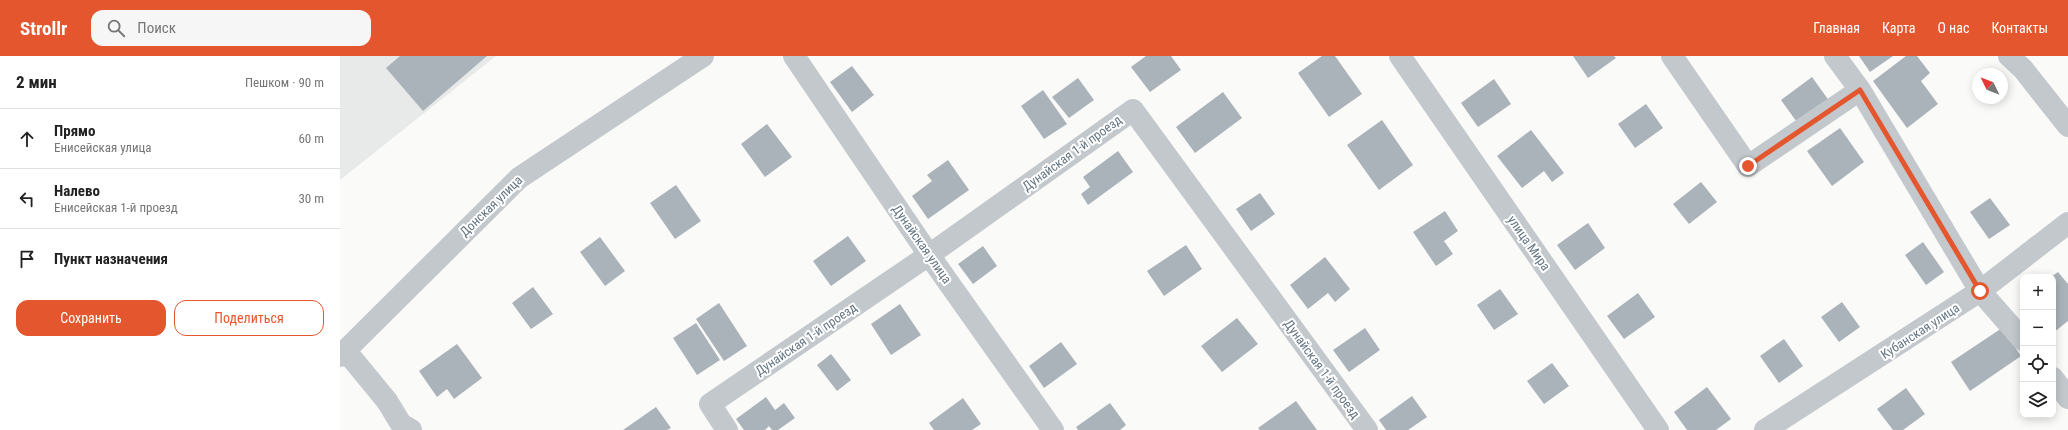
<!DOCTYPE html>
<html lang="ru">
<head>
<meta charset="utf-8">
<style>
	body { margin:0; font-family:"Roboto Condensed",sans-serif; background:#f6f6f6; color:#222 }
	.controls { position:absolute; right:12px; bottom:12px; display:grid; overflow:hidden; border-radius:8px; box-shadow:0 2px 10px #0003 }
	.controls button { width:36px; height:36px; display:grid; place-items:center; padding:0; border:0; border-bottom:1px solid #e0e0e0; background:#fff; color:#222; font:20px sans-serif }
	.compass { position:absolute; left:1632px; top:12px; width:36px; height:36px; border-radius:50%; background:#fff; box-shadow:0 2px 10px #0003; rotate:313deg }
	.stop { position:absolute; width:12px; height:12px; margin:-9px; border:3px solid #e4572e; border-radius:50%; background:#fff }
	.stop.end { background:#e4572e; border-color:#fff; box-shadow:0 1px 4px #0008 }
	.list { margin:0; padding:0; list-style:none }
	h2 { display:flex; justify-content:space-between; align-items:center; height:52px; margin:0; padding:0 16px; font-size:17px }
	h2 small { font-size:13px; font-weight:400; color:#767676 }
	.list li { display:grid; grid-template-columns:26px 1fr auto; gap:12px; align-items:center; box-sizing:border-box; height:60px; padding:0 16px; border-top:1px solid #e0e0e0 }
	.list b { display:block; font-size:15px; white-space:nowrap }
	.list p { margin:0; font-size:13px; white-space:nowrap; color:#767676 }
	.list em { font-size:13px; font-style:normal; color:#767676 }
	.actions { display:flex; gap:8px; padding:12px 16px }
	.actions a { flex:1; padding:9px 0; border:1px solid #e4572e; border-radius:12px; text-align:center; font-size:14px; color:#e4572e }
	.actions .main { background:#e4572e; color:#fff }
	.icon { flex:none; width:22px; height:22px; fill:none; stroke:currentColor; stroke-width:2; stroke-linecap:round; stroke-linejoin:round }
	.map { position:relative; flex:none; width:1728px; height:374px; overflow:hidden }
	header { display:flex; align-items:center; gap:24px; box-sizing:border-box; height:56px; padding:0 20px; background:#e4572e; color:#fff }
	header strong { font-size:19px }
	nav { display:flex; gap:22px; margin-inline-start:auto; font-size:14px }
	.search { width:280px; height:36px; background:#f6f6f6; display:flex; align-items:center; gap:10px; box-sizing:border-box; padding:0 14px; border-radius:12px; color:#767676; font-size:15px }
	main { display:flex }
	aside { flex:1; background:#fff }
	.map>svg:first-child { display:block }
</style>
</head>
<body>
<header>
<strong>Strollr</strong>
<div class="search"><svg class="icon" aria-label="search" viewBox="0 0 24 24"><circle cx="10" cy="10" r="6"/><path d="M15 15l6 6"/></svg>Поиск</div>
<nav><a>Главная</a><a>Карта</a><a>О нас</a><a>Контакты</a></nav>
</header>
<main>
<aside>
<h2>2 мин<small>Пешком · 90 m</small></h2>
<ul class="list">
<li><svg class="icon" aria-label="ahead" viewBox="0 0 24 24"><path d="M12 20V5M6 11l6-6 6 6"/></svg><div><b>Прямо</b><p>Енисейская улица</p></div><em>60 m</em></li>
<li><svg class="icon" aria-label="left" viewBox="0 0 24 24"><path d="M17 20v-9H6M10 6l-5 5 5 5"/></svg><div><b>Налево</b><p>Енисейская 1-й проезд</p></div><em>30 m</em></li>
<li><svg class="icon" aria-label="arrive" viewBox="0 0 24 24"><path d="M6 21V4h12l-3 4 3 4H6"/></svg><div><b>Пункт назначения</b></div></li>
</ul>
<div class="actions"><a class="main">Сохранить</a><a>Поделиться</a></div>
</aside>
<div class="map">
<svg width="1728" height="374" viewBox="0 0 1728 374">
	<rect width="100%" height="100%" fill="#fafaf8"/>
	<!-- built -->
	<path fill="#e8e9e9" d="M0 0H156L0 124Z"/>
	<!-- building -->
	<path fill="#aab3b9" d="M60 0H147L83 55 46 12Z
		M806 0H831L841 14 810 36 791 11Z
		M982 0H995L1022 38 989 61 958 17Z
		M1233 0H1274L1276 2 1248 22Z
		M1519 0H1553L1530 16Z
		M1566 0H1577L1590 17 1581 25 1598 48 1567 72 1533 25Z
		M512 10 534 39 512 56 490 26Z
		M1472 21 1490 46 1459 69 1441 44Z
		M738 22 754 44 729 62 712 41Z
		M1154 23 1171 48 1138 71 1121 47Z
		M703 34 727 68 704 83 681 50Z
		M883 36 902 62 855 97 836 71Z
		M1306 48 1323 72 1295 92 1278 68Z
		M1042 64 1073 109 1039 134 1007 89Z
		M427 68 452 101 425 121 401 88Z
		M1500 72 1524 106 1492 130 1467 95Z
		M1191 74 1224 117 1212 126 1204 115 1182 132 1157 100Z
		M778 95 793 116 748 149 741 138 750 131 743 121Z
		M608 104 629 134 588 163 572 140 592 125 587 119Z
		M1361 126 1377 146 1349 168 1333 148Z
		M336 129 361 165 335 183 310 147Z
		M920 137 935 158 911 175 896 153Z
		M1650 142 1670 169 1649 183 1630 156Z
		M1105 155 1118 175 1104 185 1113 198 1096 210 1073 176Z
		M1248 167 1265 192 1235 214 1217 189Z
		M508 180 526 205 491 230 473 205Z
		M260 181 285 215 265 230 240 196Z
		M1583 186 1604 216 1586 229 1565 199Z
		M846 189 862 213 824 240 807 215Z
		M643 190 657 210 633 228 618 208Z
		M985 201 1010 233 995 246 988 237 968 253 950 229Z
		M1718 216 1728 228V265L1713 277V221H1711Z
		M193 231 213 258 191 273 172 247Z
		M1160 233 1178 258 1154 274 1137 249Z
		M1298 237 1315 261 1284 283 1267 260Z
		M1502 246 1520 271 1499 286 1481 261Z
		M379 247 407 290 384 305 356 263Z
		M560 248 581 279 551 299 531 268Z
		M897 262 918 288 882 316 861 290Z
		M356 267 380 304 357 319 333 282Z
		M1025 272 1040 294 1009 316 993 294Z
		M1662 272 1681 300 1630 335 1611 306Z
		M1444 283 1463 310 1439 327 1420 300Z
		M721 286 737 308 704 332 689 310Z
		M117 288 142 322 114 343 107 333 97 341 79 315Z
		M491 298 511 324 497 335 477 309Z
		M1212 307 1229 330 1204 348 1187 325Z
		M1367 331 1391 363 1376 374H1347L1334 356Z
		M1566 332 1585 358 1563 374H1553L1537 353Z
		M1072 340 1087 361 1068 374H1046L1039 364Z
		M426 341 435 354 444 347 455 362 438 374H432L429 370 425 374H404L396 363Z
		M623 342 641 368 632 374H594L589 367Z
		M956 345 977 374H920L918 372Z
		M770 347 786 369 780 374H738L736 371Z
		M316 351 331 372 327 374H283Z"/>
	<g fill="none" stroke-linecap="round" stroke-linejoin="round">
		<!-- minor -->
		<path stroke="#c3c8cc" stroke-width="22" d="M454 0 589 199 713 374
			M1060 0 1318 374
			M1332 0 1408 110 1520 34
			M1495 0 1520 34 1640 235 1683 284
			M1669 0 1683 13 1728 70
			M5 294 47 345 61 368 71 374
			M0 300 179 122 363 0
			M1713 322 1728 342
			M387 374 370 348 589 199 793 54 1027 374
			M1425 374 1640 235 1728 167"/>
	</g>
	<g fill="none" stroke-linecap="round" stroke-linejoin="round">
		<!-- route -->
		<path stroke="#e4572e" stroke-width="5" d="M1408 110 1520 34 1640 235"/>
	</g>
	<g text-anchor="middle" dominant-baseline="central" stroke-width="4" stroke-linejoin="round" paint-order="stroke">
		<!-- street labels -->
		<g font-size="13" fill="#657683" stroke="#fff">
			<text transform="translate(732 97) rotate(-36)">Дунайская 1-й проезд</text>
			<text transform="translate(151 150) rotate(-44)">Донская улица</text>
			<text transform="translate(1189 187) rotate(55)">улица Мира</text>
			<text transform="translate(582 188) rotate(55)">Дунайская улица</text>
			<text transform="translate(1580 275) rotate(-33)">Кубанская улица</text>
			<text transform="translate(466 283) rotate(-34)">Дунайская 1-й проезд</text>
			<text transform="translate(982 313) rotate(54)">Дунайская 1-й проезд</text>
		</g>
	</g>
</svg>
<div class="controls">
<button>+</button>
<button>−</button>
<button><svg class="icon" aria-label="locate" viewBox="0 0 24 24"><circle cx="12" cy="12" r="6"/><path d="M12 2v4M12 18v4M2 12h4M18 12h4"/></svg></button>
<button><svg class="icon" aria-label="layers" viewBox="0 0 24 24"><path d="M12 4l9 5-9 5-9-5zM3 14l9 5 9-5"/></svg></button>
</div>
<svg class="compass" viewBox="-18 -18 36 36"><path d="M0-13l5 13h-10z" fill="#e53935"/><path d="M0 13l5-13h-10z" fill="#767676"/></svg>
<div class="stop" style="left:1640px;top:235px"></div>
<div class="stop end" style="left:1408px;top:110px"></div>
</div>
</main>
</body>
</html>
